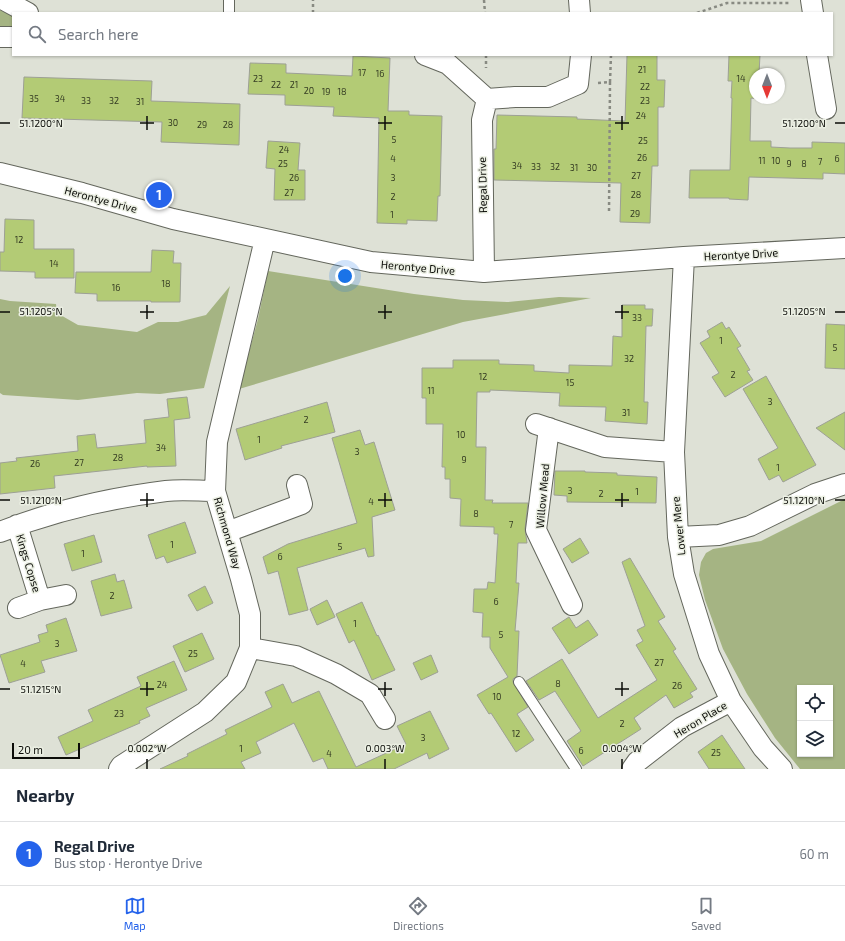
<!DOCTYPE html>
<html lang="en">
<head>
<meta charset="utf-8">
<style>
	body { margin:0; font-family:"Exo 2",sans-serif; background:#f2f2f3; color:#1f2937 }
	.controls { position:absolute; right:12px; bottom:12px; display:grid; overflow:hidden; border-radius:0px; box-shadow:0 1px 3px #0004 }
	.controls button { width:36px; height:36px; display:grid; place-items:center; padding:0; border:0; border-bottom:1px solid #e0e1e3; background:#fff; color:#1f2937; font:20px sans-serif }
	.compass { position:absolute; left:749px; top:68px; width:36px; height:36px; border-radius:50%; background:#fff; box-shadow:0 1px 3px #0004; rotate:180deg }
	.scale { position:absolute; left:12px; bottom:10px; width:68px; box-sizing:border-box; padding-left:4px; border:2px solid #0b0c08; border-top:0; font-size:11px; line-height:14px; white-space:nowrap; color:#0b0c08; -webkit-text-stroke:3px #ebefe3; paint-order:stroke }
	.you { position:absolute; left:345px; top:276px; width:14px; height:14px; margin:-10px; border:3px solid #fff; border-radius:50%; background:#1a73e8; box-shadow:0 0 0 6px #1a73e833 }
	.badge { display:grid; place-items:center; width:26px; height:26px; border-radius:50%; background:#2563eb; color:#fff; font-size:13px; font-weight:700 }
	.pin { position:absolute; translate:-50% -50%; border:2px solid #fff; box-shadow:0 1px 4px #0006 }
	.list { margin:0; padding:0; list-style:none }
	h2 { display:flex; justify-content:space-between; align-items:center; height:52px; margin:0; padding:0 16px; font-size:17px }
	h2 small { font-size:13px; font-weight:400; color:#747a83 }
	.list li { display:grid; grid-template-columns:26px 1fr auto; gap:12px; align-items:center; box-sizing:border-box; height:64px; padding:0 16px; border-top:1px solid #e0e1e3 }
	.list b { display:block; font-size:15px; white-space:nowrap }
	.list p { margin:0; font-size:13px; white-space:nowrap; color:#747a83 }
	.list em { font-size:13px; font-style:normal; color:#747a83 }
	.icon { flex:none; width:22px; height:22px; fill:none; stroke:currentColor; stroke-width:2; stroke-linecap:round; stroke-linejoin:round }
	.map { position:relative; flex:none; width:845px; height:769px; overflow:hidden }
	.search { position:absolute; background:#fff; box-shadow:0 1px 3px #0004; left:12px; right:12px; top:12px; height:44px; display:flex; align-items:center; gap:10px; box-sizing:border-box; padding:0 14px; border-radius:0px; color:#747a83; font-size:15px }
	.sheet { height:116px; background:#fff }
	nav { display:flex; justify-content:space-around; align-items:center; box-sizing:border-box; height:56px; border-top:1px solid #e0e1e3; background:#fff; font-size:11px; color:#747a83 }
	nav a { display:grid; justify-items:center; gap:2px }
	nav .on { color:#2563eb }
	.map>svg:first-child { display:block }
</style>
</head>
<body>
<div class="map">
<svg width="845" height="769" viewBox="0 0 845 769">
	<rect width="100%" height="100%" fill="#dee1d6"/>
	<!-- green -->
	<path fill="#a5b483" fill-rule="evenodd" d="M0 10 13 16V33H0Z
		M268 271 414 294 463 300 507 302 559 297 591 298 463 322 239 389 258 319Z
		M230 286 204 388 160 394 137 393 78 400 3 395 0 393V299L10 301 56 304 57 313 78 325 137 332 158 322H178L206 315Z
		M845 499V769H800L775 738 747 694 723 649 705 600 699 575 701 562 706 553 713 549 761 541ZM800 688H830V754H800Z"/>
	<!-- building -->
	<path fill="#b3cb75" stroke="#9da095" d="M627 55H657V80H665L664 107H658V166H652L650 223 620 222 621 183 494 180V149H496L497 115 577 117V119L625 121Z
		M729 55H760L759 74H755V98L758 99 751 98 750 141H771V147L790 148H812V142L845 143V174L823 173V179L749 177 748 200 729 199V198H689L690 170H730L732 98H731L732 81H728Z
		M353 56 390 58 388 111H409V115L442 116 440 196H438L437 221 407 220V224L377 223 379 118 333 116 334 107 285 105V95L248 94 250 63 286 64V73L352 76Z
		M24 77 152 81 151 101 240 104 239 145 161 142 162 122 22 118Z
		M268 141 300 143 298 170H305V200H274L275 169 266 168Z
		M5 219 34 220V249H74V278H35V272L0 271V252H4Z
		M152 250 174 251 173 263H181L180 302H151V301H97V294L75 293 76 272H151Z
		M622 305H645V309H653L652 326H646L644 402H648L647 424 605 421 606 407 559 406 560 393 490 390V392H477L476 447H486L485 500H493L492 503H528L525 529 527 543H518L516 583H519L515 631H519L517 676 513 679V682L528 707 517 714 534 740 516 752 491 713 489 714 477 695 508 677 490 648V637H482L483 613 473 612 474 589H487L488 582 495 583 498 534H494V527L460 526 461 499 450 498V479H445V467H442L443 424H426V398H422V368H453V360H499V364L534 365V371L569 373V365L612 366 613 336 622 337Z
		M722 322 726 329 729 327 741 346 737 348 750 370 747 371 753 380 725 397 712 377 719 373 700 343 710 337 707 331Z
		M826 324 845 325V369L825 368Z
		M766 376 816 465 783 482 779 475 769 480 758 459 778 448 743 389Z
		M187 397 190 418 174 420 176 466 147 467V466L54 476 55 488 0 494V463L17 461 16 458 78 451 77 436 95 434 97 448 146 443 144 420 169 417 167 399Z
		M327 402 335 432 281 446 282 448 245 460 236 429Z
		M845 412V450L816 428Z
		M360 430 365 445 374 442 395 510 372 517 374 556 368 557 365 548 297 568 308 610 289 615 278 571 268 574 263 557 288 544 357 523 332 438Z
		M555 471H585V472L617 473V475L657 477 656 503 567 502V496L554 495Z
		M185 522 196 553 167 563 164 556 156 559 148 535Z
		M94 535 102 562 72 571 64 544Z
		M580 538 589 553 572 563 563 549Z
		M630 558 665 617 658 621 676 649 673 651 697 689 690 693 693 697 674 708 666 695 634 718 641 729 583 766 567 741 581 731 555 691 539 700 526 681 562 659 598 718 657 680 636 645 643 641 637 630 645 626 622 562Z
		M115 574 117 582 124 580 132 608 101 616 91 581Z
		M205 586 213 603 197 611 188 595Z
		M327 600 335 617 317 625 310 609Z
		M362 602 377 636 378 635 395 670 372 680 354 640 349 643 336 614Z
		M569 617 576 628 588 620 598 635 569 654 552 628Z
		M66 618 77 651 41 661 45 672 9 683 0 655 40 642 38 635 48 632 46 625Z
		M202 633 214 659 185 672 173 646Z
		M431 655 438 672 421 680 413 663Z
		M174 661 187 690 146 708 150 716 139 721 140 723 66 755 58 737 93 721 88 710 141 686 137 677Z
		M283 684 292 703 319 691 356 767 406 744 397 726 430 711 449 749 429 759 427 753 394 769H328L323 758 313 762 294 723 256 742 261 753 241 762 245 769H160L188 756 187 754 227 734 225 730 272 707 265 692Z
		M722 735 745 769H709L698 752Z"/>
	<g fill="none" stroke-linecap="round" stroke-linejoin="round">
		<!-- service casing -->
		<g stroke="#64675d" stroke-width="12">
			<path id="service" d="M229 13V0
				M519 682 576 769"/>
		</g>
		<!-- minor casing -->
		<g stroke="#64675d" stroke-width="22">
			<path id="minor" d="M4 0 28 13
				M579 0 580 13
				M811 0 813 13
				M0 37H13
				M425 55 448 64 487 99
				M817 55 826 109
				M0 173 82 193 173 219 371 262 484 272 684 257 845 248
				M684 257 674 452 678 537 684 574 709 654 731 701 763 748 782 769
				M484 272 482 120 487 99 515 97H548L578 84 581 55
				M536 424 605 447 674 452
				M549 428 536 530 572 605
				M17 525 40 600
				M0 532C53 511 110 498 166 491 182 489 199 491 215 491
				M227 532 302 504 297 485
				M678 537 719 535 750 526 815 494 845 484
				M18 608 40 600 66 595
				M250 648 296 656 336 674 370 694 385 719
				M119 769 121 766 205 712 236 682 250 648V614L241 579 215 491 217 442 265 239
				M632 769 637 762 682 727 731 701"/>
		</g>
		<!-- path -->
		<path stroke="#888a82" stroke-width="2.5" stroke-dasharray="3 3" stroke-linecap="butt" d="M484 0 485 13
			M313 13V0
			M697 13 727 3H791
			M486 55V68
			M610 82 611 55
			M598 83 610 82 609 214"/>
		<!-- service -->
		<use href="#service" stroke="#fff" stroke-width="10"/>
		<!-- minor -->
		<use href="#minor" stroke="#fff" stroke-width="20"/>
	</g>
	<!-- ticks -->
	<path fill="none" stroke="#0b0c08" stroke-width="1.5" d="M147 116V130M385 116V130M622 116V130M0 123H10M140 123H154M378 123H392M615 123H629M835 123H845M147 305V319M385 305V319M622 305V319M0 312H10M140 312H154M378 312H392M615 312H629M835 312H845M147 493V507M385 493V507M622 493V507M0 500H10M140 500H154M378 500H392M615 500H629M835 500H845M147 682V696M385 682V696M622 682V696M0 689H10M140 689H154M378 689H392M615 689H629M147 759V769M385 759V769M622 759V769"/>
	<g text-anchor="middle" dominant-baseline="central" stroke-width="3" stroke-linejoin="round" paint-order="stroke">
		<!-- number labels -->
		<g font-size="9" fill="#353c23">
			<text x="642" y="69">21</text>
			<text x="362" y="72">17</text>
			<text x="380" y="73">16</text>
			<text x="258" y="78">23</text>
			<text x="741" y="78">14</text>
			<text x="276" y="84">22</text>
			<text x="294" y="84">21</text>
			<text x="645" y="86">22</text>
			<text x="309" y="90">20</text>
			<text x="326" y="91">19</text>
			<text x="342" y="91">18</text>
			<text x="34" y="98">35</text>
			<text x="60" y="98">34</text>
			<text x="86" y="100">33</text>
			<text x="114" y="100">32</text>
			<text x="645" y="100">23</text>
			<text x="140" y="101">31</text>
			<text x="641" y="115">24</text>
			<text x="173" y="122">30</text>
			<text x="202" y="124">29</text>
			<text x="228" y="124">28</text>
			<text x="394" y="139">5</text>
			<text x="643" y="140">25</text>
			<text x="284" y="149">24</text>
			<text x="642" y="157">26</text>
			<text x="393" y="158">4</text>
			<text x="837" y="158">6</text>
			<text x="762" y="160">11</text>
			<text x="776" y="160">10</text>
			<text x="820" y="161">7</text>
			<text x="283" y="163">25</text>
			<text x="789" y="163">9</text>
			<text x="804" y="163">8</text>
			<text x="517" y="165">34</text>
			<text x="536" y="166">33</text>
			<text x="555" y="166">32</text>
			<text x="574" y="167">31</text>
			<text x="592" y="167">30</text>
			<text x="636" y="175">27</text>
			<text x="294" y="177">26</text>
			<text x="393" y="177">3</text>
			<text x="289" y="192">27</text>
			<text x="636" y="194">28</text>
			<text x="393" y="196">2</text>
			<text x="635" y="213">29</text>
			<text x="392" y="214">1</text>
			<text x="19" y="239">12</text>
			<text x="54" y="263">14</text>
			<text x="166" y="283">18</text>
			<text x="116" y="287">16</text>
			<text x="637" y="317">33</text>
			<text x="721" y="340">1</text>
			<text x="835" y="347">5</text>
			<text x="629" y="358">32</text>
			<text x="733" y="374">2</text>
			<text x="483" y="376">12</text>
			<text x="570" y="382">15</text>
			<text x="431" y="390">11</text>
			<text x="770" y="401">3</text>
			<text x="626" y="412">31</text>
			<text x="306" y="419">2</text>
			<text x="461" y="434">10</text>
			<text x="259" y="439">1</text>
			<text x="161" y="447">34</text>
			<text x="357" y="451">3</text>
			<text x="118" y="457">28</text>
			<text x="464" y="459">9</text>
			<text x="79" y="462">27</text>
			<text x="35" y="463">26</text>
			<text x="778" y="467">1</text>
			<text x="570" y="490">3</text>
			<text x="637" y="491">1</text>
			<text x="601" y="493">2</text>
			<text x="371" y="501">4</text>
			<text x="476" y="513">8</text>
			<text x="511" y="524">7</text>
			<text x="172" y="544">1</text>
			<text x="340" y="546">5</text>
			<text x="83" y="553">1</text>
			<text x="280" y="556">6</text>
			<text x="112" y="595">2</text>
			<text x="496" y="601">6</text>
			<text x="355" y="623">1</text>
			<text x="501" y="634">5</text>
			<text x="57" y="643">3</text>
			<text x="193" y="653">25</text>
			<text x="659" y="662">27</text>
			<text x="23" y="663">4</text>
			<text x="558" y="683">8</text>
			<text x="162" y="684">24</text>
			<text x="677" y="685">26</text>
			<text x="497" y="696">10</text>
			<text x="119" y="713">23</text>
			<text x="622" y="723">2</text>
			<text x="516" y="733">12</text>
			<text x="423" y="737">3</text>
			<text x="241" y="748">1</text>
			<text x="581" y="750">6</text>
			<text x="716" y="752">25</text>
			<text x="329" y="753">4</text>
		</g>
		<!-- street labels -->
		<g font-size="11" fill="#0b0c08" stroke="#ebefe3">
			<text transform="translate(482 185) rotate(-91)">Regal Drive</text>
			<text transform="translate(101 199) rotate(15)">Herontye Drive</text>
			<text transform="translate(741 254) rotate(-3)">Herontye Drive</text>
			<text transform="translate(418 267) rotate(5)">Herontye Drive</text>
			<text transform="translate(542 496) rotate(-85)">Willow Mead</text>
			<text transform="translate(678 526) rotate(-96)">Lower Mere</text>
			<text transform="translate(228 533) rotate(74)">Richmond Way</text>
			<text transform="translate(29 563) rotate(73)">Kings Copse</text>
			<text transform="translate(700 719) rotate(-31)">Heron Place</text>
		</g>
	</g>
	<g font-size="10" text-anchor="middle" fill="#0b0c08" stroke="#ebefe3" stroke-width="3" stroke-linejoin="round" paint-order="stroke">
		<text x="804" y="127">51.1200°N</text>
		<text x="41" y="127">51.1200°N</text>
		<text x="804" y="315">51.1205°N</text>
		<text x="41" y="315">51.1205°N</text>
		<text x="804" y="504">51.1210°N</text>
		<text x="41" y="504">51.1210°N</text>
		<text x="41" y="693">51.1215°N</text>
		<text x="147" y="752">0.002°W</text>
		<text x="385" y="752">0.003°W</text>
		<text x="622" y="752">0.004°W</text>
	</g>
</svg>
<div class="controls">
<button><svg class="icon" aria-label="locate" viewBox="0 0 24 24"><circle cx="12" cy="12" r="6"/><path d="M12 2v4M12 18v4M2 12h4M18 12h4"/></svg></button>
<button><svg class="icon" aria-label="layers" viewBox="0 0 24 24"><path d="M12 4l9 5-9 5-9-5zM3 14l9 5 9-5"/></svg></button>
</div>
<svg class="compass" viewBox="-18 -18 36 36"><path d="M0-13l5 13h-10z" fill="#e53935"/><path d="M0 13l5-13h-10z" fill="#747a83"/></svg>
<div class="scale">20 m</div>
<div class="you"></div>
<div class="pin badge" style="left:159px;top:195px">1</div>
<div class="search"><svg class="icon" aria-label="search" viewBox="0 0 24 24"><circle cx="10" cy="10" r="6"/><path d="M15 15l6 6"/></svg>Search here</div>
</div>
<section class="sheet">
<h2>Nearby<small></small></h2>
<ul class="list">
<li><span class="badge">1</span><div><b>Regal Drive</b><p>Bus stop · Herontye Drive</p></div><em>60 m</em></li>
</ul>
</section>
<nav>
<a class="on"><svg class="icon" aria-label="map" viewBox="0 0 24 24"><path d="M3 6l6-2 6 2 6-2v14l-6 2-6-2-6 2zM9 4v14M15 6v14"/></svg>Map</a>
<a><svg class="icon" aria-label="directions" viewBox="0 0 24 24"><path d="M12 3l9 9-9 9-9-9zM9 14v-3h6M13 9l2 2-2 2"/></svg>Directions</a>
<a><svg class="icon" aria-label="saved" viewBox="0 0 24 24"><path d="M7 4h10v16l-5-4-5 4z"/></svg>Saved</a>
</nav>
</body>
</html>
